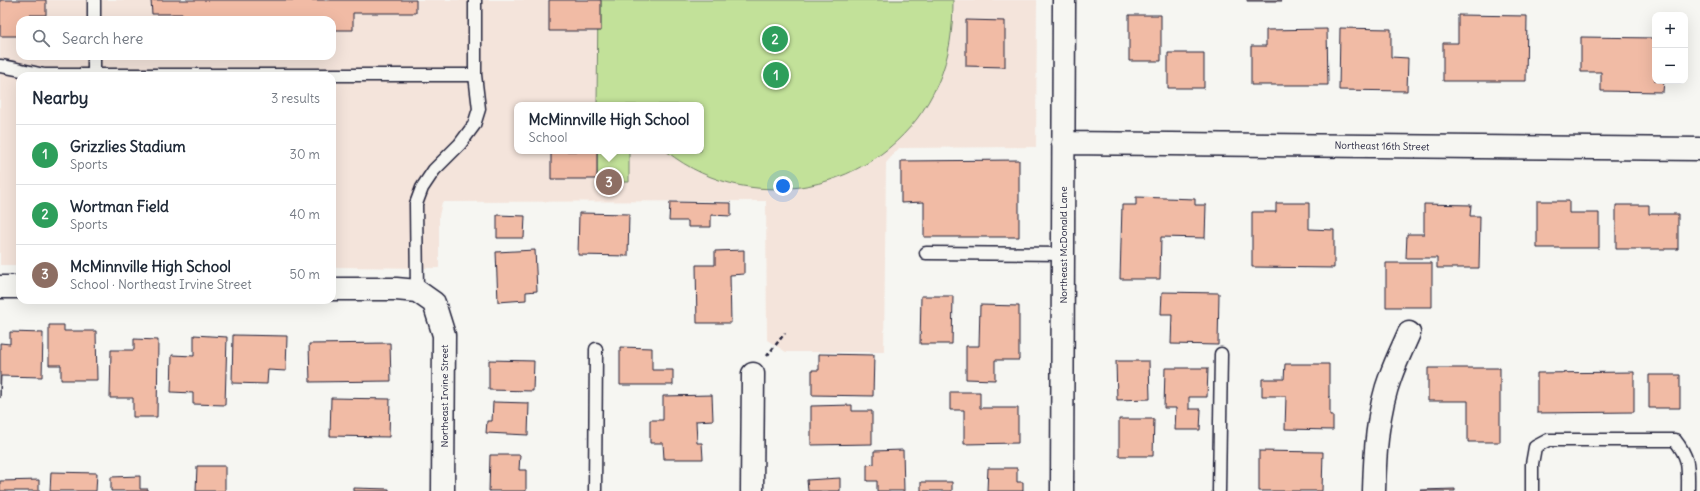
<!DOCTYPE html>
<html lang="en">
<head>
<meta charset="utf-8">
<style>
	body { margin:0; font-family:Delius,sans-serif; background:#f2f2f3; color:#1f2937 }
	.controls { position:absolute; right:12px; top:12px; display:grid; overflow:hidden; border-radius:8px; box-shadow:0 4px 16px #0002 }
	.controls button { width:36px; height:36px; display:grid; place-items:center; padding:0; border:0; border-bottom:1px solid #e0e1e3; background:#fff; color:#1f2937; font:20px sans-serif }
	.you { position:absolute; left:783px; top:186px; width:14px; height:14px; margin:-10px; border:3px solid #fff; border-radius:50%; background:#1a73e8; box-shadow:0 0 0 6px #1a73e833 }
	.badge { display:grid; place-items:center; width:26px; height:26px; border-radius:50%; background:#0f766e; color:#fff; font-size:13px; font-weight:700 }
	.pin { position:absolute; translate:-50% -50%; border:2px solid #fff; box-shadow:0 1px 4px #0006 }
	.popup { position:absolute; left:514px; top:102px; width:190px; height:52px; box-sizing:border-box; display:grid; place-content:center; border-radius:8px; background:#fff; filter:drop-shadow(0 1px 3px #0005); font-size:13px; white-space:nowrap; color:#747a83 }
	.popup b { font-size:15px; color:#1f2937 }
	.popup::after { content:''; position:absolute; left:50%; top:100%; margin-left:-8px; border:8px solid transparent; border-top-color:#fff }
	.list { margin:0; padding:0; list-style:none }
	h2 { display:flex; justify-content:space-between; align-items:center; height:52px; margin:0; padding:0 16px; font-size:17px }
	h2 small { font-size:13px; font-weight:400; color:#747a83 }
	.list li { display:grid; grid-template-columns:26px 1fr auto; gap:12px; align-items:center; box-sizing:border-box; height:60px; padding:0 16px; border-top:1px solid #e0e1e3 }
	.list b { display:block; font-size:15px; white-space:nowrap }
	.list p { margin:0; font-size:13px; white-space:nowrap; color:#747a83 }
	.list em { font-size:13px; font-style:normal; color:#747a83 }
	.icon { flex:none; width:22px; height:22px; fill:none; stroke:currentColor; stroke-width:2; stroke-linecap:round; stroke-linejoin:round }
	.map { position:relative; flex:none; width:1700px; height:491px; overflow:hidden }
	.search { position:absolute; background:#fff; box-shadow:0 4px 16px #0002; left:16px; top:16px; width:320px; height:44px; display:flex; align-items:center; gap:10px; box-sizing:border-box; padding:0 14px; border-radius:12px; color:#747a83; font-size:15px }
	.panel { position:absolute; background:#fff; box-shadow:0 4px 16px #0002; left:16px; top:72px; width:320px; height:232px; border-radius:12px }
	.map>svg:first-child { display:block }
</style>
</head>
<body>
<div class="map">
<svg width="1700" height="491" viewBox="0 0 1700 491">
	<rect width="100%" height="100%" fill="#f6f6f2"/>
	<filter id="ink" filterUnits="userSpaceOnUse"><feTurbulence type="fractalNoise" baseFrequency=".025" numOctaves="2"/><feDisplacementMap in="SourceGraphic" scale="8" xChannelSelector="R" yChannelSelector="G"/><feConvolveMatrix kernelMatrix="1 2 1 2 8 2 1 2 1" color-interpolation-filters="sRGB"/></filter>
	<g filter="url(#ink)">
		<!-- built -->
		<path fill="#f4e4db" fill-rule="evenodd" d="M0 0H1037L1036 147 899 148 886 163 884 352H786L767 340 766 201 442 202 439 216V268L332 267V76H20V265H0ZM20 20H332V56H20ZM517 105H701V151H517Z"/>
		<!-- green -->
		<path fill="#c2e199" stroke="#72826a" d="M598 0H953C953 28 950 56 938 83 892 188 756 223 666 151H701V105H597Z
			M597 151H629V182H597Z"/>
		<!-- building -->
		<path fill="#f1bba5" stroke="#22223b" d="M0 0H46V15H30V20H20V36H0Z
			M151 0H416V13H353V30H332V20H183V14H152Z
			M549 0H601V31H549Z
			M1247 0H1282V1H1247Z
			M1129 15H1161V61H1129Z
			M1458 15 1527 16 1526 81H1443V43H1458Z
			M966 20 1005 21V67L966 66Z
			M1340 28 1391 29V57L1408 58 1407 91 1339 90Z
			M1327 29 1328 85H1251V46H1266V30Z
			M1581 37 1655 38V81H1664L1663 92 1601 91V72H1581Z
			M1168 53H1204V88H1168Z
			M551 151H597V179H551Z
			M1019 160V237H924V202L901 203V161Z
			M1136 197 1195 199V205H1206L1205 238 1161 237 1160 279H1120L1122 205H1136Z
			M1537 201H1569V213H1599V248H1537Z
			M670 202 731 203V216L711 215V227H688V221H669Z
			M1276 203H1309V229L1334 230V268L1252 267V212H1276Z
			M1424 204 1471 205 1470 216H1480L1479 268H1437V258H1406L1407 234H1424Z
			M1616 205H1649V214H1678V249H1616Z
			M579 213 629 214 628 256 578 255Z
			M497 215 525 216 524 238H497Z
			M535 250 537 291 526 292V300L498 302 496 252Z
			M744 250V274L730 275 731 323H697L696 265H715V251Z
			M1386 263H1432V307H1386Z
			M1162 292 1219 293 1218 345 1171 344 1172 314H1161Z
			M921 296H953L952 344H920Z
			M980 305 1019 306V360H995V380L966 379V346H979Z
			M49 325H64V331H96L97 380H61V365H49Z
			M10 332 43 333 42 377 1 376 0 398V343L10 344Z
			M194 335 227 337 225 405 193 404V393L171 392 172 355 194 356Z
			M233 335 287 336 286 371 268 370 267 384 232 383Z
			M134 339 158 340 157 417H133V398H110L111 350H134Z
			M390 343 391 381 310 382 309 344Z
			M620 347 652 348V370H673V385H620Z
			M819 354 874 355 873 396 812 395V370H819Z
			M489 360 534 361 533 391 489 390Z
			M1116 361H1149L1150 399 1117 400Z
			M1285 364H1329V397H1330V415H1333V430L1285 429 1286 396H1262V379H1284Z
			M1165 368H1208L1207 397H1189V409H1201L1200 430H1175L1176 408H1164Z
			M1428 368H1500V442H1468V401H1428Z
			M1634 372V412L1537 413V373Z
			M1649 375H1680V408H1649Z
			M950 392H980V408H1018V443L964 444V410H950Z
			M712 395 713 420 696 421 697 443H702L703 459H664L663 443H650V420H663V396Z
			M331 398 390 399 389 437 330 436Z
			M493 402 529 403 528 435 486 433 487 421H492Z
			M852 405V411H872V444L811 445V406Z
			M1119 419H1154L1153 456H1119Z
			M903 450 904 491H877V481H867V465L874 464V451Z
			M1259 451 1323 452 1322 491H1259Z
			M490 455H520L519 470H526V491H489Z
			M197 466H225V491H196Z
			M988 468H1017V482H1023V491H987Z
			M51 472 97 473 96 491H50Z
			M140 476V489H148V491H111V477Z
			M840 478V491H808L807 480Z
			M39 480V491H0V481Z
			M921 482H952V491H921Z
			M354 488 389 489V491H354Z
			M1455 489V491H1420V490Z"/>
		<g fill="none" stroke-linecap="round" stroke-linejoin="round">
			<!-- lane casing -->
			<g stroke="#22223b" stroke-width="15">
				<path id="lane" d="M94 0V20
					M94 56V76
					M0 66C15 68 29 72 44 75H475
					M926 253 1063 254
					M417 291 416 204 422 188 434 170 460 144 474 125 479 109 475 75V0
					M595 491 596 349
					M1219 491 1221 354
					M1532 491V464L1535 447 1548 440H1675C1690 459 1688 467 1688 491"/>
			</g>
			<!-- street casing -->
			<g stroke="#22223b" stroke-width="25">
				<path id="street" d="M1063 143 1700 149
					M0 287H20
					M332 289H396L417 291 434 303 444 335 443 491
					M752 491 753 374
					M1062 491 1064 0
					M1374 491C1375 453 1377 412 1391 375 1396 361 1403 347 1409 333"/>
			</g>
			<!-- path -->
			<path stroke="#22223b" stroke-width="2.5" stroke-dasharray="4 3" stroke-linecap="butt" d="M767 356 785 333"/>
			<!-- lane -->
			<use href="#lane" stroke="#f6f6f2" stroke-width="12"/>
			<!-- street -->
			<use href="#street" stroke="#f6f6f2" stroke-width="22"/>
		</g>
	</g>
	<g text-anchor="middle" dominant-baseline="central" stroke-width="3" stroke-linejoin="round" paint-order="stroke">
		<!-- street labels -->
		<g font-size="10" fill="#22223b" stroke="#f6f6f2">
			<text transform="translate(1382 146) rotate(1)">Northeast 16th Street</text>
			<text transform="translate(1063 245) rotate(-90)">Northeast McDonald Lane</text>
			<text transform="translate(444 396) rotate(-90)">Northeast Irvine Street</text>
		</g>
	</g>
</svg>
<div class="controls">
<button>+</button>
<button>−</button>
</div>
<div class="you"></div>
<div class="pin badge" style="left:776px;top:75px;background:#2e9e5b">1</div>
<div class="pin badge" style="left:775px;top:39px;background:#2e9e5b">2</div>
<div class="pin badge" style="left:609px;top:182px;background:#8d6e63">3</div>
<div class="popup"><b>McMinnville High School</b>School</div>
<div class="search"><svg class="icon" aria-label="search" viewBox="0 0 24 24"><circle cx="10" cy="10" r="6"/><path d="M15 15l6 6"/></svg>Search here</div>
<section class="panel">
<h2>Nearby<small>3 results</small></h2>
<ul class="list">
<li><span class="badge" style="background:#2e9e5b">1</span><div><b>Grizzlies Stadium</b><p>Sports</p></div><em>30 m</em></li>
<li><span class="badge" style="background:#2e9e5b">2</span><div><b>Wortman Field</b><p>Sports</p></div><em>40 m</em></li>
<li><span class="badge" style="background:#8d6e63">3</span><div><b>McMinnville High School</b><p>School · Northeast Irvine Street</p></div><em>50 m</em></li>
</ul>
</section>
</div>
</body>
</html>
